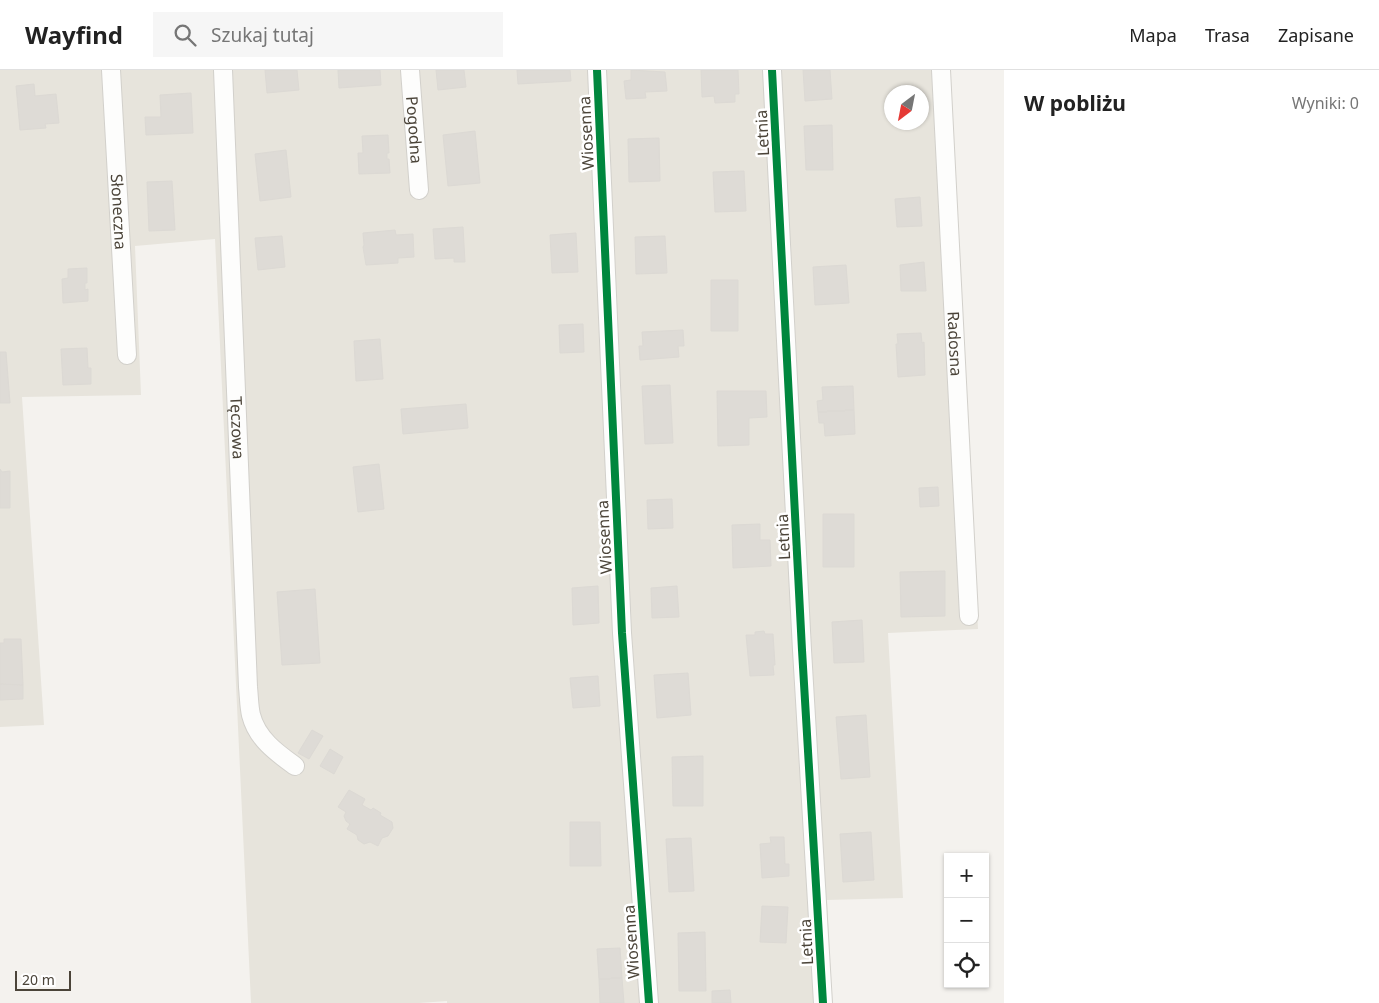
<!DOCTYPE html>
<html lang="pl">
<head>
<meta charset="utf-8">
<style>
	body { margin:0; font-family:"Noto Sans",sans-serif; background:#f6f6f6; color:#222 }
	.controls { position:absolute; right:15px; bottom:15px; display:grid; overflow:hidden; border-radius:0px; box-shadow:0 1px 4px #0004 }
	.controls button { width:45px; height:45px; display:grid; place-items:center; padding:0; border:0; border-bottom:1px solid #e0e0e0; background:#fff; color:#222; font:25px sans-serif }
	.compass { position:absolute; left:884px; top:15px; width:45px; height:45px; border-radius:50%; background:#fff; box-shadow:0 1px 4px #0004; rotate:212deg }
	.scale { position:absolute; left:15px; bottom:12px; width:56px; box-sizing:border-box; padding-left:5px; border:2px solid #4b4439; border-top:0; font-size:14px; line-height:18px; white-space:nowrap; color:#4b4439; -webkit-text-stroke:4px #fff; paint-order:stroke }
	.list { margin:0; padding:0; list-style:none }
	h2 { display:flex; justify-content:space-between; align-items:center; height:65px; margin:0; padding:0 20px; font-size:21px }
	h2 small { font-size:16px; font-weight:400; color:#767676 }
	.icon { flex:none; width:28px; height:28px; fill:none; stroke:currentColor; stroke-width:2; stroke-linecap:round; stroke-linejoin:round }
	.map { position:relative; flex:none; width:1004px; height:933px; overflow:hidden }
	header { display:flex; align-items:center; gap:30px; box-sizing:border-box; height:70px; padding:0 25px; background:#fff; border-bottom:1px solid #e0e0e0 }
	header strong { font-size:24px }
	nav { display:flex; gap:28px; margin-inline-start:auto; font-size:18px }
	.search { width:350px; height:45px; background:#f6f6f6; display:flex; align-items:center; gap:12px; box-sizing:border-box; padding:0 18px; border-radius:0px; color:#767676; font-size:19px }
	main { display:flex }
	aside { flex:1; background:#fff }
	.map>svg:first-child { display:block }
</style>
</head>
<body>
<header>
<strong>Wayfind</strong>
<div class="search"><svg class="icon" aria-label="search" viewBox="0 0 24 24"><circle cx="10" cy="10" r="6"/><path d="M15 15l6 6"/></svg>Szukaj tutaj</div>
<nav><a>Mapa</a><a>Trasa</a><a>Zapisane</a></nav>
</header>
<main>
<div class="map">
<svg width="1004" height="933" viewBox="0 0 1004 933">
	<rect width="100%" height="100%" fill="#f4f2ee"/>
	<!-- residential -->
	<path fill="#e7e4dc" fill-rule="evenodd" d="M0 0H949L978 559 888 563 903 828 827 830 832 933H447V931L419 933H251L215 169 135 176 141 325 22 327 44 655 0 657ZM892 22H922V52H892Z"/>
	<!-- building -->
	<path fill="#dedbd6" stroke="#dcd9d4" d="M265 0H297L299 20 267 23Z
		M338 0H380L381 15 339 18Z
		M436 0H464L466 17 438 20Z
		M517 0H570L571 11 518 14Z
		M631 0 665 2 667 21 645 22 646 28 626 29 624 11 631 10Z
		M701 0H738L739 24H735V32L715 33 714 26 702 27Z
		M803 0H830L832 29 805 31Z
		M34 14 35 26 56 24 59 53 45 54 46 58 20 60 16 16Z
		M191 23 193 63 146 65 145 47H161L160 25Z
		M832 55 833 100H806L804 56Z
		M475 61 480 113 448 116 443 65Z
		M388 65 389 83H387V89H389L390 103 359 104 358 83H363L362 66Z
		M659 68 660 111 629 112 628 69Z
		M286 80 291 127 260 131 255 84Z
		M744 101 746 141 715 142 713 102Z
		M172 111 175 160 149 161 147 112Z
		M920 127 922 156 897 157 895 129Z
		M463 157 465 192H454V188L435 189 433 159Z
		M395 160 396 165 413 164 414 187 398 188V193L366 195 363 177 364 175 363 163Z
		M576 163 578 202 552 203 550 165Z
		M282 166 285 197 258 200 255 168Z
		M665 166 667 203 636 204 635 167Z
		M924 192 926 221H901L900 195Z
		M846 195 849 233 815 235 813 197Z
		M87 198V213H85V220L88 219V231L63 233 62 209 68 208V199Z
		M711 210H738V261H711Z
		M583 254 584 282 560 283 559 255Z
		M683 260 684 276H678L679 287 640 290 639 276H643L642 262Z
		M921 263 922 273 924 272 925 305 898 307 896 274H898L897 264Z
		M380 269 383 309 356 311 354 271Z
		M87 278 88 298H91V314L63 315 61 279Z
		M0 282H6L10 333H0Z
		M670 315 673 373 645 374 642 316Z
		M853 316 854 340 818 342 817 331 823 330 822 317Z
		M717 321H766L767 347 749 348V375L718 376Z
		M466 334 468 358 403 364 401 339Z
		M854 340 855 364 825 366 824 353H819L818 342Z
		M379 394 384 439 358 442 353 397Z
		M0 399 2 402 10 401V438H0Z
		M938 417 939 436 920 437 919 418Z
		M672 429 673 458 648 459 647 430Z
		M823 444H854V497H823Z
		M760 454V470H770L771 496 733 498 732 455Z
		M945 501V546L901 547 900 502Z
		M598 516 599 553 573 555 572 518Z
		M677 516 679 547 652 548 651 518Z
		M315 519 320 593 282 595 277 522Z
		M862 550 864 592 834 593 832 552Z
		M764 561 765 564H773L775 595H773L774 605 750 606 746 565H755V562Z
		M4 569H21L23 615 0 614V573H4Z
		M688 603 691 645 657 648 654 605Z
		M598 606 600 636 573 638 570 608Z
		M0 614 23 615V629L0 630Z
		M866 645 870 707 841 709 836 647Z
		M312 660 323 666 309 689 298 683Z
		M330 679 343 687 334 704 320 696Z
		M703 686V736H673L672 687Z
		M349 720 365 729 362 735 371 740 373 738 381 743 380 745 392 752 393 758 388 766 382 768 378 776 370 772 364 774 358 770 357 765 347 759 350 754 346 751 344 746 346 742 338 737Z
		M570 752H600L601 796H570Z
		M871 762 874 810 843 812 840 764Z
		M770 767H784L785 794H789V806L762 808 760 774 771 773Z
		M691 768 694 821 669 822 666 769Z
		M762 836 788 837 786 873 760 872Z
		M705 862 706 921H679L678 863Z
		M620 878 622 908 599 909 597 879Z
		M622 908 624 933H600L599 909Z
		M730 920 731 933H712V921Z"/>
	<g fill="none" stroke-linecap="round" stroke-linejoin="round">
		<!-- street casing -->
		<g stroke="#d2d0cb" stroke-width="20">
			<g id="street">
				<path id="s1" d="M111 0 127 285"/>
				<path id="s2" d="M223 0 248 617C249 626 249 637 251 645 257 669 277 683 295 696"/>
				<path id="s3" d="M410 0 419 120"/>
				<path d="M597 0 622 563 649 933"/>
				<path d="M772 0 802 580 823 933"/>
				<path id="s4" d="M941 0 969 546"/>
			</g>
		</g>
		<!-- street -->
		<use href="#street" stroke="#fdfdfc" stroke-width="18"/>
		<!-- cycleway casing -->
		<g stroke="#fff" stroke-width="11">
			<path id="cycleway" d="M597 0 622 563 649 933
				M772 0 802 580 823 933"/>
		</g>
		<!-- cycleway -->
		<use href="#cycleway" stroke="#00873e" stroke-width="8"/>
	</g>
	<g text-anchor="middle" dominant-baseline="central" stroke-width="5" stroke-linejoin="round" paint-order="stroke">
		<!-- street labels -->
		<g font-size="16" fill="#4b4439" stroke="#fff">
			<text stroke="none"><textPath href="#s3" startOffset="60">Pogodna</textPath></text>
			<text transform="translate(586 63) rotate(-93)">Wiosenna</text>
			<text transform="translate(762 63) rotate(-93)">Letnia</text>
			<text stroke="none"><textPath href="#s1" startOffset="142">Słoneczna</textPath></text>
			<text stroke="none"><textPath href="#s4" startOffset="274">Radosna</textPath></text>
			<text stroke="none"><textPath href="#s2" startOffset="358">Tęczowa</textPath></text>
			<text transform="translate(604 467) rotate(-93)">Wiosenna</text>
			<text transform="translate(783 467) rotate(-93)">Letnia</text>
			<text transform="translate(631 872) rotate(-94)">Wiosenna</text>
			<text transform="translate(806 872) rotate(-93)">Letnia</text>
		</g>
	</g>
</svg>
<div class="controls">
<button>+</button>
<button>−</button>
<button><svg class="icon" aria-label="locate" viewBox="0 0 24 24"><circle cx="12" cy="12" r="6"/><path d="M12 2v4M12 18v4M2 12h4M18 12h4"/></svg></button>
</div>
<svg class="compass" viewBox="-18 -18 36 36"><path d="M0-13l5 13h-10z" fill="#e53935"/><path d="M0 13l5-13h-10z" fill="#767676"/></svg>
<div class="scale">20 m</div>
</div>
<aside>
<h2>W pobliżu<small>Wyniki: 0</small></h2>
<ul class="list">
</ul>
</aside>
</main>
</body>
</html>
